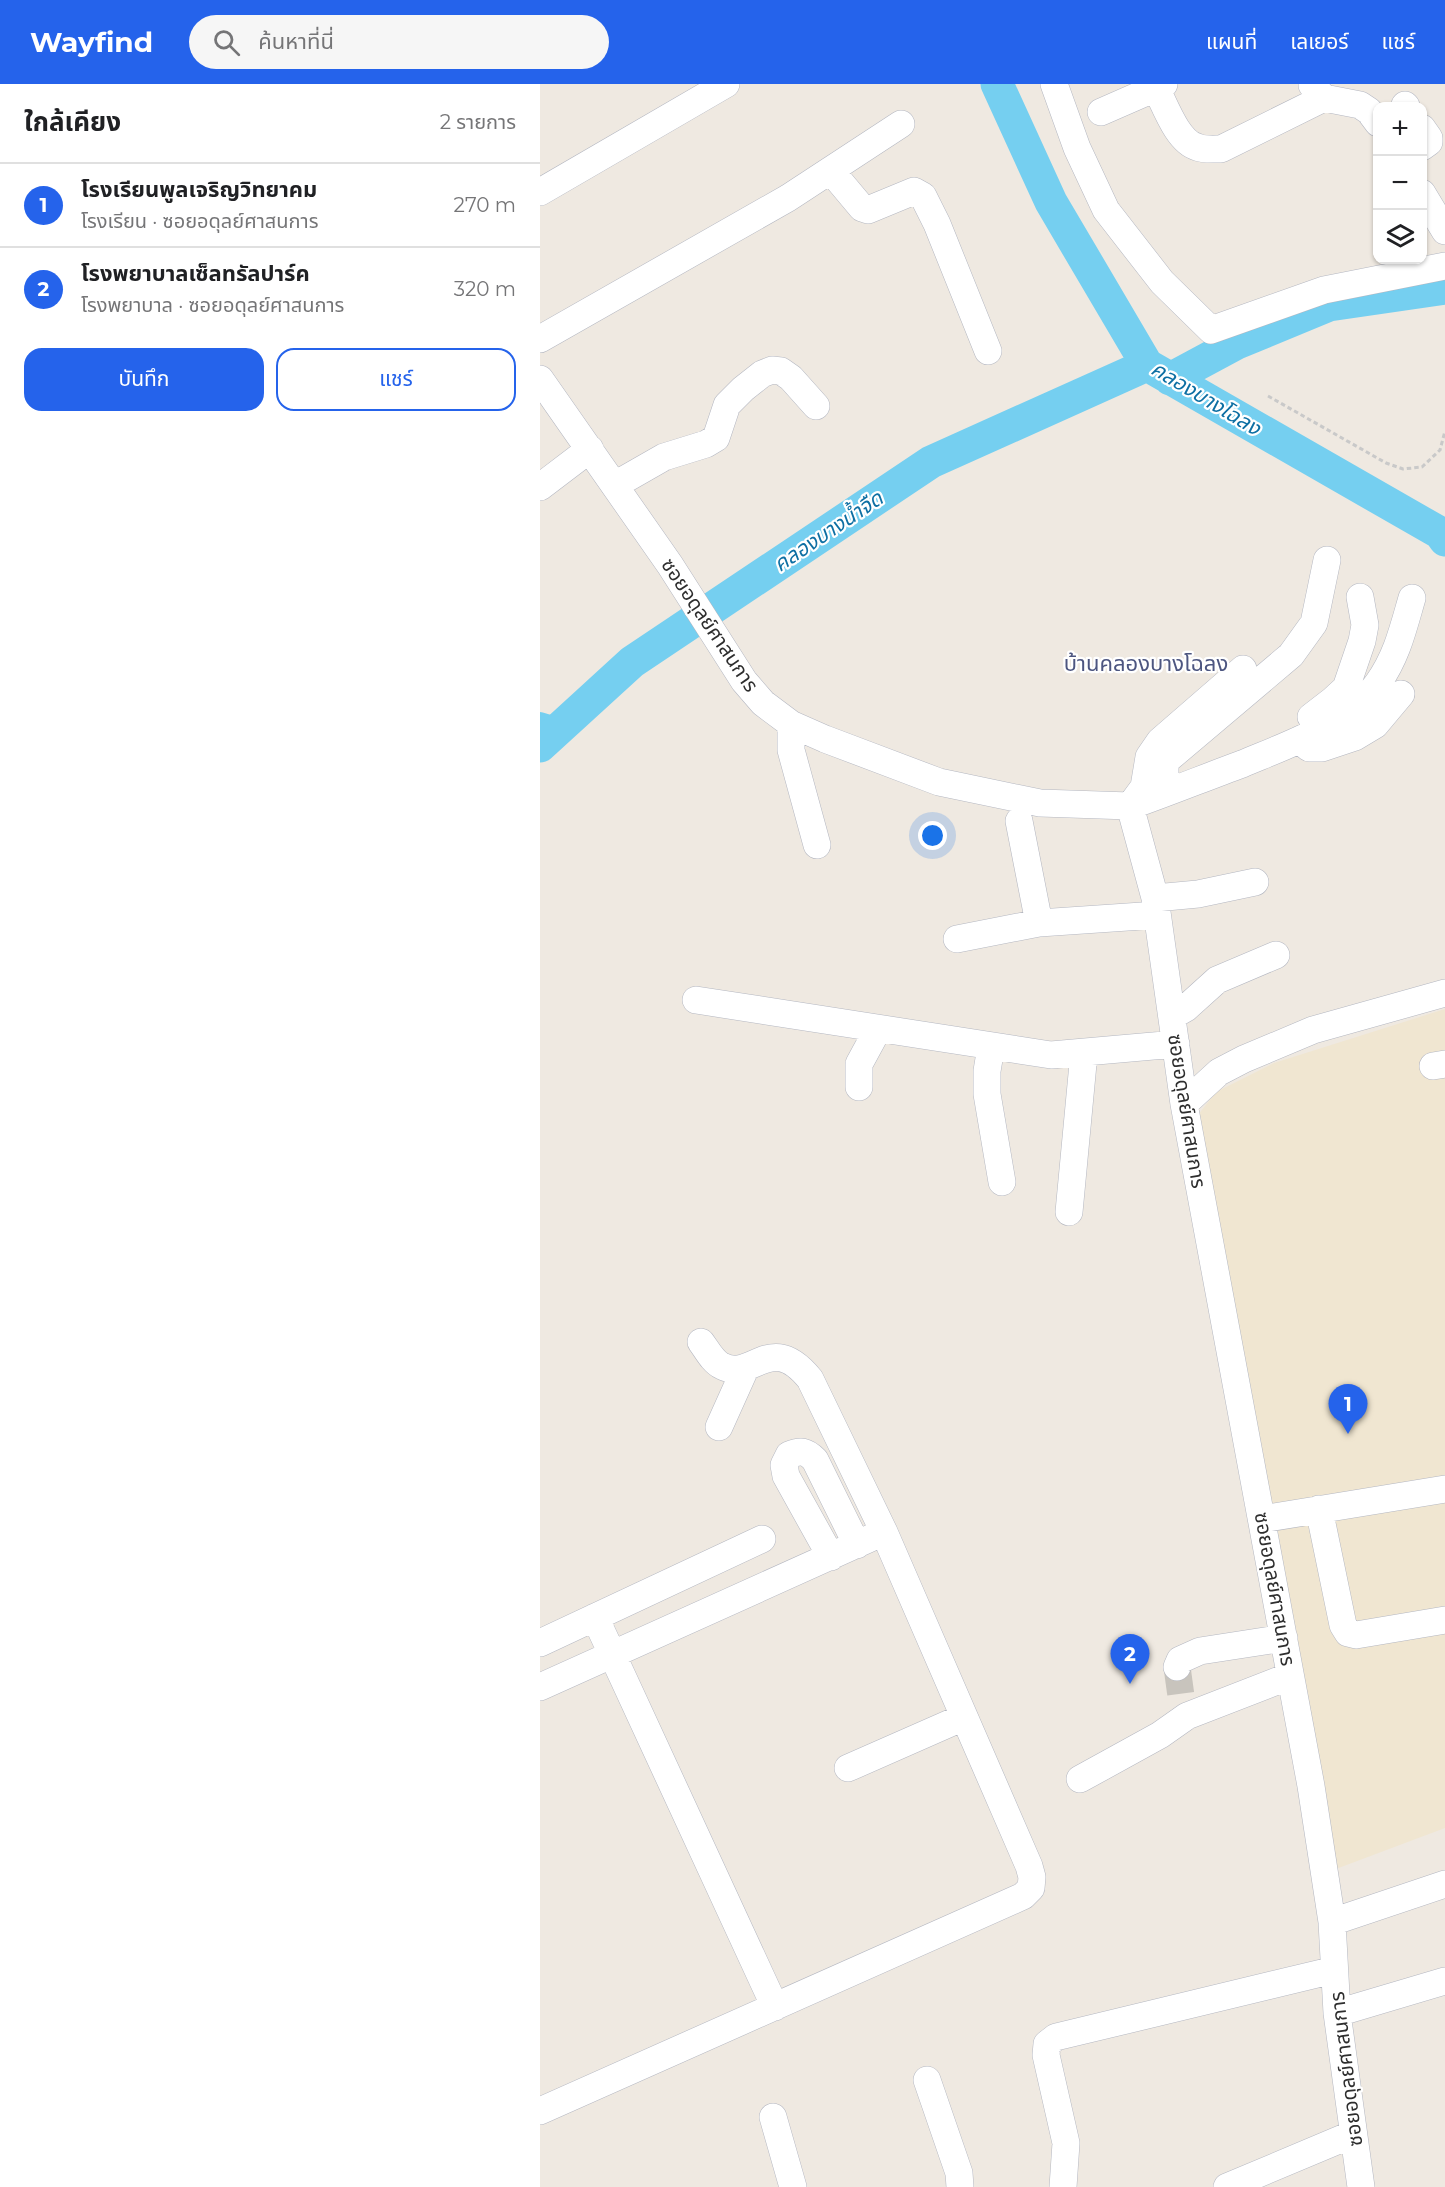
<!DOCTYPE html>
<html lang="th">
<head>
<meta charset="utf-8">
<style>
	body { margin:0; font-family:Montserrat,"Noto Sans Thai",sans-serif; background:#f6f6f6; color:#202124 }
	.controls { position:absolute; right:18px; top:18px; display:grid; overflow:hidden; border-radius:12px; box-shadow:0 2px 4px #0004 }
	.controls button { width:54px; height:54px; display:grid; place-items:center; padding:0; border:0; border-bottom:2px solid #e0e0e0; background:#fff; color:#202124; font:30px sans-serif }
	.you { position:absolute; left:393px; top:752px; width:21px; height:21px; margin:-15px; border:4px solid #fff; border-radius:50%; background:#1a73e8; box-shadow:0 0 0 9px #1a73e833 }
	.badge { display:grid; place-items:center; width:39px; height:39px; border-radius:50%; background:#2563eb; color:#fff; font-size:20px; font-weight:700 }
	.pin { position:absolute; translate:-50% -50px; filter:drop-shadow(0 2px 3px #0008) }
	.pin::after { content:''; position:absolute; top:32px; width:21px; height:18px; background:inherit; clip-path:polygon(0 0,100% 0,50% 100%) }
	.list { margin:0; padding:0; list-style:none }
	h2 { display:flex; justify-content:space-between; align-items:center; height:78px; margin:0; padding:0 24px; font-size:26px }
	h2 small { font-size:20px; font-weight:400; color:#757577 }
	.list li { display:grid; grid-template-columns:39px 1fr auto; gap:18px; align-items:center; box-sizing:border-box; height:84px; padding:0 24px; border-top:2px solid #e0e0e0 }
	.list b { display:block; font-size:22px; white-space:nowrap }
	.list p { margin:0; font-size:20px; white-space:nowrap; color:#757577 }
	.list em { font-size:20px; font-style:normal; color:#757577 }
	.actions { display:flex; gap:12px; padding:18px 24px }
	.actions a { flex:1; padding:14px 0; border:2px solid #2563eb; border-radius:18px; text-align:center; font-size:21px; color:#2563eb }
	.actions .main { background:#2563eb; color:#fff }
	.icon { flex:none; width:33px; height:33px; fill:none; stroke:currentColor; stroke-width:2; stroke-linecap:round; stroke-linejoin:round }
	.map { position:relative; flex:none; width:905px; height:2103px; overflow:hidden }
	header { display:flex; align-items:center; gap:36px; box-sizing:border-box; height:84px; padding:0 30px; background:#2563eb; color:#fff }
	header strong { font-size:28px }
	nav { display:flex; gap:33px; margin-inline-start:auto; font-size:21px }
	.search { width:420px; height:54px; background:#f6f6f6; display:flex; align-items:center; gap:15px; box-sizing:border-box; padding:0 21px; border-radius:33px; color:#757577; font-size:22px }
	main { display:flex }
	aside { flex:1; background:#fff }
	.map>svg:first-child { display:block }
</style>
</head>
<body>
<header>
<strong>Wayfind</strong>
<div class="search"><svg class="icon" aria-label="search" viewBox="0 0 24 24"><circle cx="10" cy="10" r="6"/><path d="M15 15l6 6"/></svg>ค้นหาที่นี่</div>
<nav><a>แผนที่</a><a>เลเยอร์</a><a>แชร์</a></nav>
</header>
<main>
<aside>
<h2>ใกล้เคียง<small>2 รายการ</small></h2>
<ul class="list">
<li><span class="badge">1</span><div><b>โรงเรียนพูลเจริญวิทยาคม</b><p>โรงเรียน · ซอยอดุลย์ศาสนการ</p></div><em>270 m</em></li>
<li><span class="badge">2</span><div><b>โรงพยาบาลเซ็ลทรัลปาร์ค</b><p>โรงพยาบาล · ซอยอดุลย์ศาสนการ</p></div><em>320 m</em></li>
</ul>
<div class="actions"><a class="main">บันทึก</a><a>แชร์</a></div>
</aside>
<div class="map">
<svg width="905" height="2103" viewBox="0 0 905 2103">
	<rect width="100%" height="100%" fill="#efe9e1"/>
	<!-- education -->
	<path fill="#f0e6d1" d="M905 925V1744L788 1788 658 1031 676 1008 734 979Z"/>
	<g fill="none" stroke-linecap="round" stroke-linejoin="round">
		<!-- canal -->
		<path stroke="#75cff0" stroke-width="20" d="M0 638 20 644"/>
		<!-- river -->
		<path stroke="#75cff0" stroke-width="33" d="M457 0 511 118 607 281 900 449 905 456
			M630 295 697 259 789 221 905 204
			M0 662 92 578 391 378 607 281"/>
		<!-- minor-tunnel -->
		<path stroke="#c8c4bd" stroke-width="27" stroke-dasharray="27 14" stroke-linecap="butt" d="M637 1583 641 1612"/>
		<!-- minor casing -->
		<g stroke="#b4b7c1" stroke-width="28">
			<path id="minor" d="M514 0 537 64 566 126 622 198 671 246 784 206 905 182
				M624 0 616 4C625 21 637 57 657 63 664 66 674 65 681 65L784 14
				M772 1 784 14 820 21 829 27 838 39
				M865 21 866 22
				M561 28 616 4
				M882 44 889 54V58L882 63
				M291 87 322 124 328 126 374 107 383 112 397 140 448 267
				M0 108 186 0
				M882 109 905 147
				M0 255 248 114 361 40
				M0 295 130 481 204 597 223 619 251 640 285 655 399 698 500 719 590 722 615 814 644 1020 771 1702 792 1838 797 1929 821 2103
				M75 401 124 373 166 360 176 354 187 321 203 305 222 290 232 286 241 287 251 294 276 322
				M0 403 50 365
				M771 633 793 616 806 604 822 557 825 541 820 513
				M251 640V666L277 761
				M759 656 769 664H782L815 653 835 641 861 610
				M625 696V680L628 675 751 571 774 539 787 476
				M590 722C627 709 664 694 702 680 747 661 809 640 838 599 857 572 863 545 872 514
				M590 722 604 703 609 673 620 657 703 585
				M479 737 499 839
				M615 814 658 810 715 798
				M417 855 499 839 617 831
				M156 916 511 971 636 960
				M632 932 646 924 677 896 736 871
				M451 963 447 987V1010L462 1098
				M893 982 905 980
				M319 1003V980L338 945
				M644 1020 679 988 704 975 773 946 905 909
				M529 1128 544 969
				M179 1343 206 1283
				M779 1425 803 1541 808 1549 816 1551 905 1536
				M722 1435 905 1405
				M291 1473 246 1392 244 1381 249 1371C261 1366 266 1367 275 1376L317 1461
				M55 1533 235 1923
				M0 1559 222 1455
				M637 1583 640 1576 660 1567 744 1554
				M0 1603 344 1448
				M308 1684 424 1633
				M540 1695 620 1651 647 1632 750 1592
				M792 1838 905 1800
				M797 1929 905 1897
				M387 1996 419 2089 420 2103
				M0 2027 483 1812 491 1804 492 1793 489 1782 344 1448 270 1295C230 1246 213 1298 182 1282 173 1278 167 1266 161 1258
				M233 2033 253 2103
				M523 2103 526 2059 506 1971 507 1960 516 1953 794 1886
				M687 2103 813 2050"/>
		</g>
		<!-- path -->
		<path stroke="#c9c9c9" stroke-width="3" stroke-dasharray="4.5 3" stroke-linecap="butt" d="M728 312 846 379 863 385 882 383 900 366 905 347"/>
		<!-- minor -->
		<use href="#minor" stroke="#fff" stroke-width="27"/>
	</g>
	<g text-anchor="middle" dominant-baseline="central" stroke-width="4.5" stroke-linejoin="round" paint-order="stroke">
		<!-- street labels -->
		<g font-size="20" fill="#2e2e2e" stroke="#fff">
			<text transform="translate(170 541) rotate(56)">ซอยอดุลย์ศาสนการ</text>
			<text transform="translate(647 1027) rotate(81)">ซอยอดุลย์ศาสนการ</text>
			<text transform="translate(735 1505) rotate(80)">ซอยอดุลย์ศาสนการ</text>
			<text transform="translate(806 1985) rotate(-97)">ซอยอดุลย์ศาสนการ</text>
		</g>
		<!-- water labels -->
		<g font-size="21" font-style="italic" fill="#0d6fa3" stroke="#fff">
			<text transform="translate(666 314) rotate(31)">คลองบางโฉลง</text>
			<text transform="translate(288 447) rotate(-34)">คลองบางน้ำจืด</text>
		</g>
		<!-- quarter labels -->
		<g font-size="22" fill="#4d5680" stroke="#fff">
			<text x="606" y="579">บ้านคลองบางโฉลง</text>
		</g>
	</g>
</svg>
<div class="controls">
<button>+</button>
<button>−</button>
<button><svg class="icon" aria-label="layers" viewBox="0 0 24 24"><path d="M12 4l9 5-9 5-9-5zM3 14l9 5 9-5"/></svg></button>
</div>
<div class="you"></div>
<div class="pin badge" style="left:808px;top:1350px">1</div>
<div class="pin badge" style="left:590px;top:1600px">2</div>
</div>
</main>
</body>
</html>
